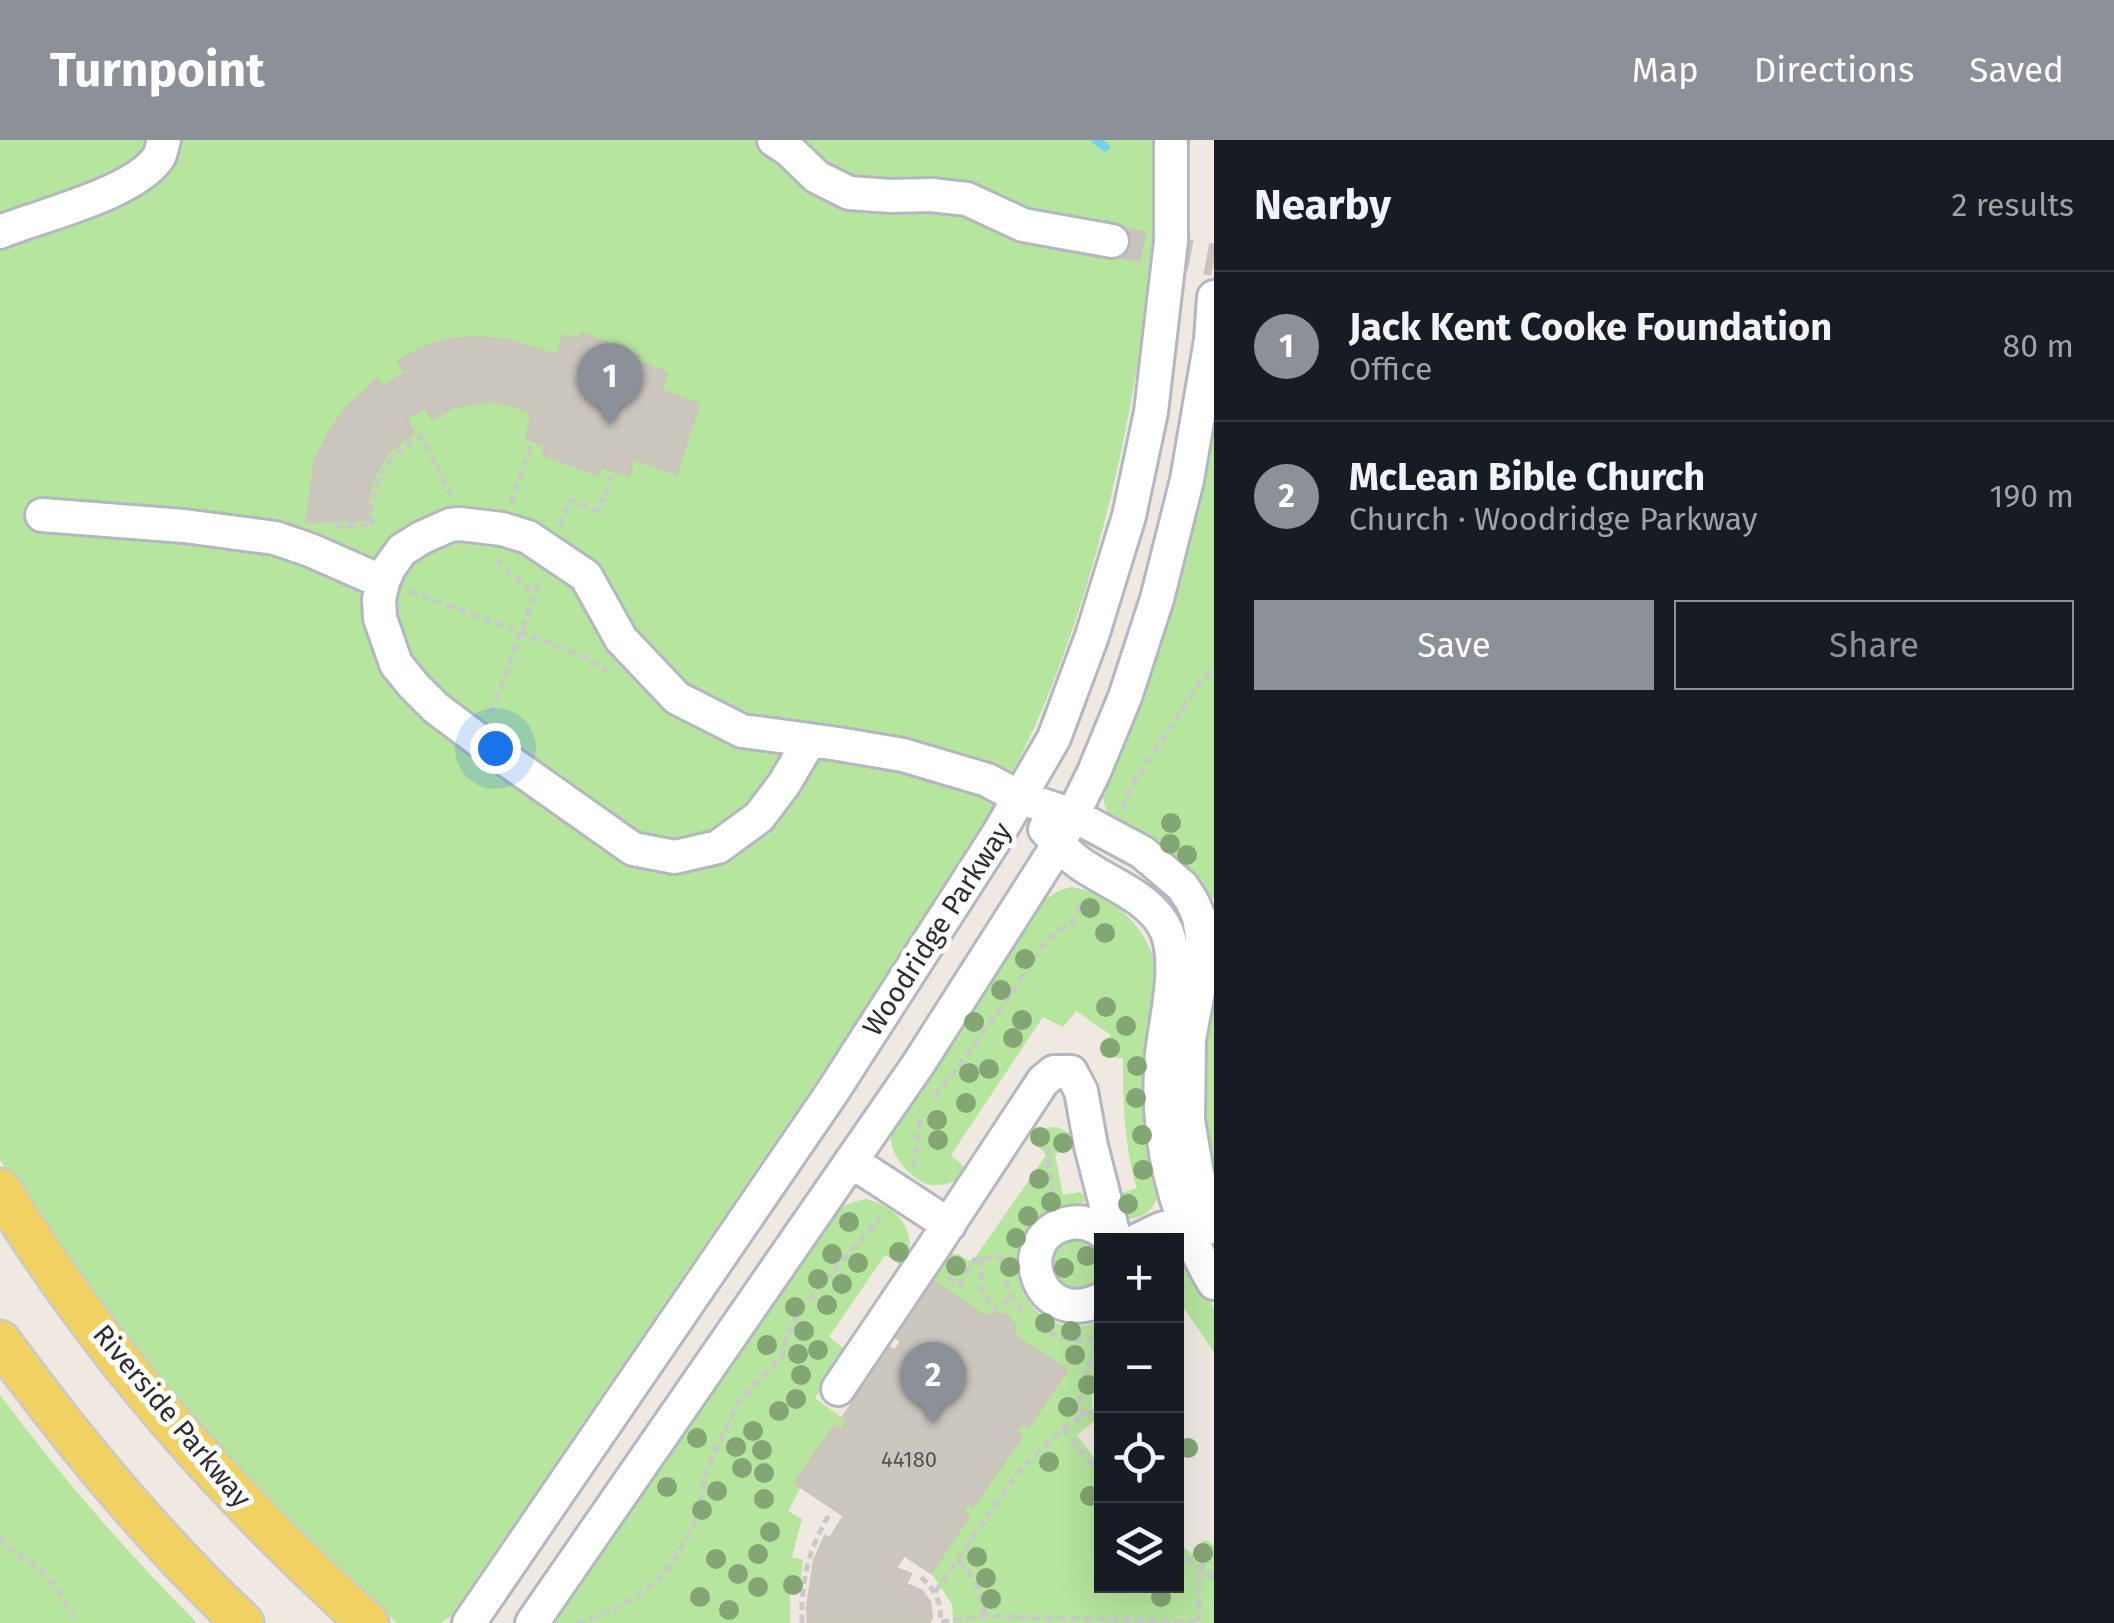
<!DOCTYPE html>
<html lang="en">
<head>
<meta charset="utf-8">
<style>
	body { margin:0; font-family:"Fira Sans",sans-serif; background:#242831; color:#f1f3f6 }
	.controls { position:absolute; right:30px; bottom:30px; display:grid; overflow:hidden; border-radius:0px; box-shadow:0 10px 40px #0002 }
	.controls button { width:90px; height:90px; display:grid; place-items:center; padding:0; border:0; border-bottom:2px solid #363941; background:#171b24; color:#f1f3f6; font:50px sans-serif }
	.you { position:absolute; left:495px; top:608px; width:35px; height:35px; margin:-25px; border:8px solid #fff; border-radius:50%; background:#1a73e8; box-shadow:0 0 0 15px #1a73e833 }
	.badge { display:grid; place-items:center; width:65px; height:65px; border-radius:50%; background:#8c9099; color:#fff; font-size:32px; font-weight:700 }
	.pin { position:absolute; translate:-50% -82px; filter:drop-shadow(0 2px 5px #0008) }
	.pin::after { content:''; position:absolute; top:52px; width:35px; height:30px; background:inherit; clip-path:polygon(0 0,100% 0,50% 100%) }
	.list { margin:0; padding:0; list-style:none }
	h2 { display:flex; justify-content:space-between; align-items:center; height:130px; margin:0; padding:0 40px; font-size:42px }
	h2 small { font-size:32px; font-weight:400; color:#9ea1a6 }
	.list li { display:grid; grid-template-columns:65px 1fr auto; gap:30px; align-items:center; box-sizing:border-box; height:150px; padding:0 40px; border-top:2px solid #363941 }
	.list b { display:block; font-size:38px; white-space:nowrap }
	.list p { margin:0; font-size:32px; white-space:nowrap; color:#9ea1a6 }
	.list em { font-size:32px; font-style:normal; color:#9ea1a6 }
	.actions { display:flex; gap:20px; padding:30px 40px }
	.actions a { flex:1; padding:22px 0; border:2px solid #8c9099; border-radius:0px; text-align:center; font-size:35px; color:#8c9099 }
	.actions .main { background:#8c9099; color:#fff }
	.icon { flex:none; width:55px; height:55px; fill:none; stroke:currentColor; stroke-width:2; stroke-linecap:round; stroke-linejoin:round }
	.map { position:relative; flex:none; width:1214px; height:1483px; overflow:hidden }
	header { display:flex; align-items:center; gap:60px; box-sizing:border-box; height:140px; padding:0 50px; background:#8c9099; color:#fff }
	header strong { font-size:48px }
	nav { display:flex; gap:55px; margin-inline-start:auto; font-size:35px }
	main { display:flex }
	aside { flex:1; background:#171b24 }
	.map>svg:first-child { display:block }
</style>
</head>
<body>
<header>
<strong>Turnpoint</strong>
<nav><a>Map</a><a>Directions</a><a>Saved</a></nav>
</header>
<main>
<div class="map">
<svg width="1214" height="1483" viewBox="0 0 1214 1483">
	<rect width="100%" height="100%" fill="#efe9e1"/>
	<!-- green -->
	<path fill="#b6e59e" d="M0 0H1155C1153 45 1155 92 1150 136 1133 277 1103 415 1051 548 1020 627 975 702 930 775L450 1477 440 1483H397L297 1396 196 1288 50 1100 0 1020Z
		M1214 280V760L1197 742 1114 680C1103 670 1103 660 1103 646L1164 489 1186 414Z
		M1071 747C1117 754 1149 791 1159 835V1053C1153 1071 1144 1080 1125 1078L1118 1054 1137 1048C1124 1005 1123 963 1123 918L1102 916 1101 910 1111 895 1076 871 1063 887 1043 877 951 1015 968 1030 965 1036C955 1042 939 1048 927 1044 909 1037 889 1014 891 995 892 984 899 975 904 966L1043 761 1058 751Z
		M1214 824V1066L1194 982Z
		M1057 987 1069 993 1073 1000 1072 1009 1055 1014 1063 1055 1080 1052 1085 1057 1084 1062C1072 1067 1058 1065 1047 1071 982 1107 1030 1214 1101 1180V1226L1092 1254V1266L1097 1279 1077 1295 1101 1327 1102 1446H1176L1177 1402 1192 1414 1203 1401 1207 1400 1214 1406V1483H953L952 1464 931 1433 968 1377 963 1372 968 1363 974 1366 1022 1296 1016 1292 1023 1283 1029 1286 1067 1230 1015 1196V1186L1007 1175 994 1173 985 1176 932 1140 949 1114H958L972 1122 1047 1014 1034 1004 1032 995 1044 988Z
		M866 1059C898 1067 921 1093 904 1127L885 1115 829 1197 843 1208 844 1212 815 1258 847 1281 841 1291 834 1287 795 1343 801 1347 788 1371 802 1379 792 1417 803 1420 799 1451 790 1452V1483H554L826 1080C838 1067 849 1062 866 1059Z
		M1074 1100C1101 1104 1108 1123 1096 1146L1066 1153 1050 1137 1053 1112 1062 1104Z
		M1176 1120C1190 1127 1212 1155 1214 1171 1214 1184 1214 1199 1214 1212L1181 1164 1177 1166Z
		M0 1255C60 1335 126 1412 197 1483H0Z"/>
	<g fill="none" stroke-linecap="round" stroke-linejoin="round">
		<!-- stream -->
		<path stroke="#75cff0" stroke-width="9" d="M1096 0 1105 7"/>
	</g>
	<!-- building -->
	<path fill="#cbc7bf" stroke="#cbc5ba" stroke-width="2.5" d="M581 193 640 216 637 221 667 233 661 250 699 264 676 334 634 319 629 336 602 327 598 335 543 314 545 306 526 298 532 273 509 264 489 261 473 264 454 267 432 279 425 267 406 279 414 292 388 313 378 328 371 343 368 358V380L307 382 315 320 330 291 344 270 378 239 383 247 405 233 398 221 423 207 447 200 476 197 508 200 556 215 564 195 580 201Z
		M932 1140 985 1176 994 1173 1007 1175 1015 1186V1196L1067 1230 1029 1287 1023 1283 1016 1292 1022 1296 973 1367 968 1363 963 1372 969 1376 931 1433 904 1415 896 1428 911 1434 906 1444 922 1451 930 1462 932 1478 929 1483H808L807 1468 814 1420 825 1396 830 1398 844 1376 795 1343 834 1286 841 1291 847 1281 842 1278 890 1208 895 1211 901 1201 894 1196Z"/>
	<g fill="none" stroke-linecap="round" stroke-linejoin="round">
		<!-- minor-tunnel -->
		<path stroke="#c8c4bd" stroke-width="32" stroke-dasharray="32 16" stroke-linecap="butt" d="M1112 101 1214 120"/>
		<!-- minor casing -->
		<g stroke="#b4b7c1" stroke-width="38">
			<path id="minor" d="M774 0 789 10 817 37 849 53 891 56 931 55 967 59 1023 85 1112 101
				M0 92C41 75 138 53 160 15 160 14 164 1 164 0
				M42 375 184 386 275 398 310 410 383 442
				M810 600 784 644 759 677 718 707 675 717 633 709 480 601 436 568 414 546 396 524 380 478 379 459 383 442 389 428 402 410 421 398 450 385 460 384 502 389 528 397 586 436 621 499 677 558 742 591 810 600 838 604 903 615 987 640 1021 658 1073 675 1142 712 1182 746 1192 761 1199 777 1202 796 1201 836 1189 899 1188 980 1197 1034 1214 1087
				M1045 689C1055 701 1065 712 1078 722 1106 743 1153 757 1167 792 1180 827 1166 878 1162 914 1155 994 1173 1075 1214 1143
				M851 1021 949 1085
				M1138 1100 1161 1089 1184 1082
				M1102 1159C1036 1192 1008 1094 1070 1083 1087 1080 1101 1088 1112 1100
				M838 1249 935 1105 1043 941 1054 932H1071L1081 951 1091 1006 1115 1100
				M469 1483 833 951 997 696 1054 598 1092 496 1129 376 1151 272 1171 101V0
				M532 1483 919 923 1058 705 1094 632 1125 557 1157 459 1187 340 1211 200 1214 157"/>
		</g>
		<!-- major casing -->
		<g stroke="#c9c9c9" stroke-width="45">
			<path id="major" d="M0 1049C99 1211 227 1356 368 1483
				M0 1201C73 1301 153 1398 243 1483"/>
		</g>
		<!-- path -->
		<path stroke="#c9c9c9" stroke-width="5" stroke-dasharray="8 5" stroke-linecap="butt" d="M511 363 531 305
			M334 386H372C369 344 384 317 421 296L451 355
			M560 386 569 360 599 371 612 335
			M496 420 535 454
			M410 451 588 518 608 531
			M491 573 541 438
			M1123 669 1129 651 1193 552 1214 526
			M935 957C960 923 987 889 1011 854 1031 826 1039 798 1072 783L1082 761
			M1045 994 1053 1057
			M914 1027 920 978 923 974
			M980 1119 982 1151 994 1170 1011 1157
			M948 1137 959 1145 974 1120 1003 1117
			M1006 1141 1011 1157 1024 1174
			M1049 1192C1065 1201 1085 1202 1102 1195
			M1082 1276 1080 1255 1095 1206V1198
			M1063 1289 1082 1276 1102 1268
			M0 1397C11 1414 30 1420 44 1434 58 1448 68 1466 77 1483
			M1176 1410 1214 1439
			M959 1421C974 1436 981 1455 986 1476
			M921 1437C936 1452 942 1461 940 1483
			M935 1452 1021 1328 1063 1289 1102 1337
			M1199 1481V1430L1214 1408
			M941 1482 986 1476 1199 1482
			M577 1483 613 1470 632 1459 658 1440 675 1419 692 1389 702 1358 705 1334 738 1263 782 1215 792 1183 814 1153 881 1077
			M802 1483C801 1440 808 1410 830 1373"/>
		<!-- minor -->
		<use href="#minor" stroke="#fff" stroke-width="32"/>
		<!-- major -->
		<use href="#major" stroke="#f2d163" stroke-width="40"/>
	</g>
	<!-- trees -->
	<g fill="#84a574">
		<circle cx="1171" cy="683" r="10"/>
		<circle cx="1170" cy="704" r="10"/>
		<circle cx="1187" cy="715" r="10"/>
		<circle cx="1090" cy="768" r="10"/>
		<circle cx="1105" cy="793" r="10"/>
		<circle cx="1025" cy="819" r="10"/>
		<circle cx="1001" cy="850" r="10"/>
		<circle cx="1106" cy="867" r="10"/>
		<circle cx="1022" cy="880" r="10"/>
		<circle cx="974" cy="882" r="10"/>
		<circle cx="1126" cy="886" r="10"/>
		<circle cx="1013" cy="898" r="10"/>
		<circle cx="1110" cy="908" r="10"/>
		<circle cx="1137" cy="926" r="10"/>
		<circle cx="989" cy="929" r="10"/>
		<circle cx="969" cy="933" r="10"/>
		<circle cx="1136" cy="958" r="10"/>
		<circle cx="966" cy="963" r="10"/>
		<circle cx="937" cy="980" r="10"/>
		<circle cx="1142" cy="995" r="10"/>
		<circle cx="1040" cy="997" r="10"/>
		<circle cx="938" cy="1000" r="10"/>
		<circle cx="1063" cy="1003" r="10"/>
		<circle cx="1143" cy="1030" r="10"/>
		<circle cx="1039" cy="1039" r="10"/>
		<circle cx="1051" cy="1062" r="10"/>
		<circle cx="1128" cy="1064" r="10"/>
		<circle cx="1028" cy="1076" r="10"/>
		<circle cx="849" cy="1082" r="10"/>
		<circle cx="1016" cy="1098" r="10"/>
		<circle cx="899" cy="1112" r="10"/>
		<circle cx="832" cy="1114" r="10"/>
		<circle cx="1087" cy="1116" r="10"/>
		<circle cx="858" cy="1123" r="10"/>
		<circle cx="956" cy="1126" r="10"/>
		<circle cx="1010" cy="1127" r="10"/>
		<circle cx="1064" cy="1128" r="10"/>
		<circle cx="818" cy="1139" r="10"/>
		<circle cx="842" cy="1144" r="10"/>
		<circle cx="827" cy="1165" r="10"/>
		<circle cx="795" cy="1167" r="10"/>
		<circle cx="1045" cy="1183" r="10"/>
		<circle cx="804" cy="1191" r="10"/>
		<circle cx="1071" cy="1191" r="10"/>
		<circle cx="767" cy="1205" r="10"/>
		<circle cx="818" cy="1210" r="10"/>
		<circle cx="798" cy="1214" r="10"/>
		<circle cx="1075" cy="1215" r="10"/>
		<circle cx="801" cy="1235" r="10"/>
		<circle cx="1088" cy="1245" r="10"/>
		<circle cx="796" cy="1259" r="10"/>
		<circle cx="1068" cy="1267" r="10"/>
		<circle cx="779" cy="1271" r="10"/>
		<circle cx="753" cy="1291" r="10"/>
		<circle cx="697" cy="1298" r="10"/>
		<circle cx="736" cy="1307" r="10"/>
		<circle cx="1188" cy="1308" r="10"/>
		<circle cx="762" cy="1310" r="10"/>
		<circle cx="1049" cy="1322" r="10"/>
		<circle cx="742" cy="1328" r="10"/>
		<circle cx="764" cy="1333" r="10"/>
		<circle cx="667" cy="1347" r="10"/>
		<circle cx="717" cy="1351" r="10"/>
		<circle cx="1090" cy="1356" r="10"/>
		<circle cx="764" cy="1359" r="10"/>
		<circle cx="702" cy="1370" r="10"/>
		<circle cx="770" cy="1392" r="10"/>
		<circle cx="1203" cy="1413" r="10"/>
		<circle cx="758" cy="1414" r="10"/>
		<circle cx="977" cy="1417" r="10"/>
		<circle cx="716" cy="1419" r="10"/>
		<circle cx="738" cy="1434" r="10"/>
		<circle cx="986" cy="1438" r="10"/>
		<circle cx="793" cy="1445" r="10"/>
		<circle cx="758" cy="1447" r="10"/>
		<circle cx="700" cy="1457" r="10"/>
		<circle cx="1161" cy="1457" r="10"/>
		<circle cx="991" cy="1459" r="10"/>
		<circle cx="729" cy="1470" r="10"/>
	</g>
	<g text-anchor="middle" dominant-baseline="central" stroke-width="10" stroke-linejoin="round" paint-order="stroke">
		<!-- number labels -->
		<g font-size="22" fill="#555452">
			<text x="909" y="1319">44180</text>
		</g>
		<!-- street labels -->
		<g font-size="28" fill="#2e2e2e" stroke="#fff">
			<text transform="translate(937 789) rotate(-57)">Woodridge Parkway</text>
			<text transform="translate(172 1276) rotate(50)">Riverside Parkway</text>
		</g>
	</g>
</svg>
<div class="controls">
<button>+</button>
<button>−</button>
<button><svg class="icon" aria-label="locate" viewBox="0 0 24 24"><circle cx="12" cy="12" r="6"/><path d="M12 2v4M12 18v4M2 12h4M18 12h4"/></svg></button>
<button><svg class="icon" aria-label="layers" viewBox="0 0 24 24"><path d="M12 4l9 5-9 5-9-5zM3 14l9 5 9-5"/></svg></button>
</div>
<div class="you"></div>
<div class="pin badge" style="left:610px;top:285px">1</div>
<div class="pin badge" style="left:933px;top:1284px">2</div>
</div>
<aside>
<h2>Nearby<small>2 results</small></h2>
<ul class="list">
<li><span class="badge">1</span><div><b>Jack Kent Cooke Foundation</b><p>Office</p></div><em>80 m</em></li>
<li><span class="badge">2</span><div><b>McLean Bible Church</b><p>Church · Woodridge Parkway</p></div><em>190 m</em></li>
</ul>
<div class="actions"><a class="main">Save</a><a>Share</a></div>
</aside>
</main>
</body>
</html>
